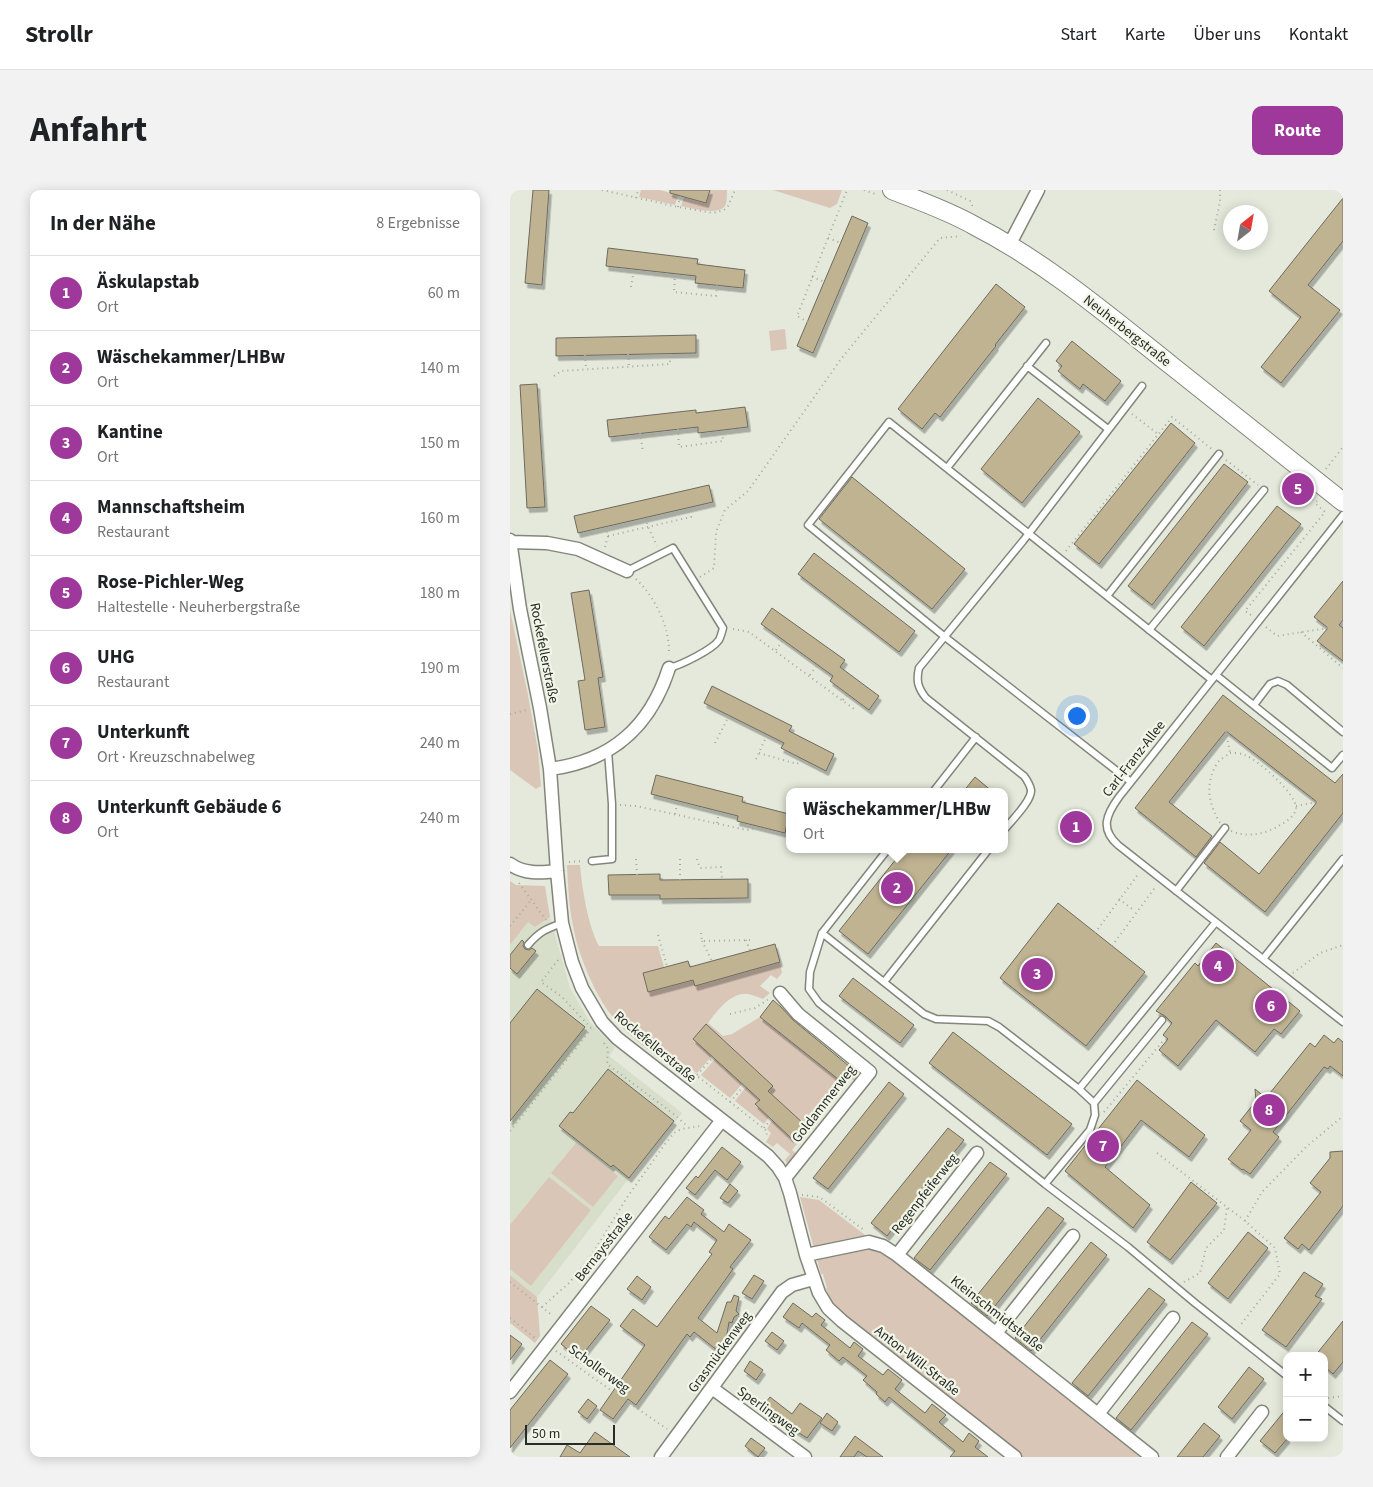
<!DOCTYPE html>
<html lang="de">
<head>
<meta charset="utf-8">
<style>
	body { margin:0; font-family:"Source Sans 3",sans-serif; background:#f2f2f2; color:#202124 }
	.controls { position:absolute; right:15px; bottom:15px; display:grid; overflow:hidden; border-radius:10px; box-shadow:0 2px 12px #0003 }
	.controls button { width:45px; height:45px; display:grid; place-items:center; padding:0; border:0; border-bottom:1px solid #e0e0e0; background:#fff; color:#202124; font:25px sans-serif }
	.compass { position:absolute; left:713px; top:15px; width:45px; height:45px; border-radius:50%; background:#fff; box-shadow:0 2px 12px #0003; rotate:31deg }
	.scale { position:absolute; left:15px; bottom:12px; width:90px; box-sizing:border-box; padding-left:5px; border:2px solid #292b26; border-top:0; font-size:14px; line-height:18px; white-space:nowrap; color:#292b26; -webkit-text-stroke:4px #f1f6e8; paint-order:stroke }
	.you { position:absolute; left:566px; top:525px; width:18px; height:18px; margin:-12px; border:4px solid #fff; border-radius:50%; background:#1a73e8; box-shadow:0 0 0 8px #1a73e833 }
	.badge { display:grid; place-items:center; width:32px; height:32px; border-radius:50%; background:#9f389b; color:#fff; font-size:16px; font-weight:700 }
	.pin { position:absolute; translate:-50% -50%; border:2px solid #fff; box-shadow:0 1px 5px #0006 }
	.popup { position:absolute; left:276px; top:598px; width:222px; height:65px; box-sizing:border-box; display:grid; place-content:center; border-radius:10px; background:#fff; filter:drop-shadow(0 1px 4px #0005); font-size:16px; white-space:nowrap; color:#757577 }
	.popup b { font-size:19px; color:#202124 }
	.popup::after { content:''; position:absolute; left:50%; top:100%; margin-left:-10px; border:10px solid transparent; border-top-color:#fff }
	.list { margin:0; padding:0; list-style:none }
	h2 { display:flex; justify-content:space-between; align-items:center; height:65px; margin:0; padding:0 20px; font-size:21px }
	h2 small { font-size:16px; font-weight:400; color:#757577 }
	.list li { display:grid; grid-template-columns:32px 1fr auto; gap:15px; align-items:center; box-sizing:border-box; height:75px; padding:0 20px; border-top:1px solid #e0e0e0 }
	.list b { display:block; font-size:19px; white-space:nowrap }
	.list p { margin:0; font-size:16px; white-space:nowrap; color:#757577 }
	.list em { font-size:16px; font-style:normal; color:#757577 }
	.map { position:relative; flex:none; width:833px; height:1267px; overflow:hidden; border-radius:10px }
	header { display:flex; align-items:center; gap:30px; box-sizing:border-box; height:70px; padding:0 25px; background:#fff; border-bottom:1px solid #e0e0e0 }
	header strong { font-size:24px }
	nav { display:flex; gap:28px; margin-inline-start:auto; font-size:18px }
	.intro { display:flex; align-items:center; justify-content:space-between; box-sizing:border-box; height:120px; padding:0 30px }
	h1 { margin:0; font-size:35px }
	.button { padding:12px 22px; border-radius:10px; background:#9f389b; color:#fff; font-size:18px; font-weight:700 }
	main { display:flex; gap:30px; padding:0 30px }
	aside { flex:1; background:#fff; border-radius:10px; box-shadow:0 2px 12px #0003 }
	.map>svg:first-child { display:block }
</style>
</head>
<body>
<header>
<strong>Strollr</strong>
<nav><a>Start</a><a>Karte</a><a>Über uns</a><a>Kontakt</a></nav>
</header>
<div class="intro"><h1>Anfahrt</h1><a class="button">Route</a></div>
<main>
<aside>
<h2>In der Nähe<small>8 Ergebnisse</small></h2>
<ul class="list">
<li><span class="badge">1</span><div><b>Äskulapstab</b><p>Ort</p></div><em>60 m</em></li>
<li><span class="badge">2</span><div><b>Wäschekammer/LHBw</b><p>Ort</p></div><em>140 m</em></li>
<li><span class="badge">3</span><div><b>Kantine</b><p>Ort</p></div><em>150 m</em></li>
<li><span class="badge">4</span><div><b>Mannschaftsheim</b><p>Restaurant</p></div><em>160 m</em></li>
<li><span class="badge">5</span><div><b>Rose-Pichler-Weg</b><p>Haltestelle · Neuherbergstraße</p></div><em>180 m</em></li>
<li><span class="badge">6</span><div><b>UHG</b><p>Restaurant</p></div><em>190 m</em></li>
<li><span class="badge">7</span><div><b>Unterkunft</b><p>Ort · Kreuzschnabelweg</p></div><em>240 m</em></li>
<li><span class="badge">8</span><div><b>Unterkunft Gebäude 6</b><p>Ort</p></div><em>240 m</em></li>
</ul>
</aside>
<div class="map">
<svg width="833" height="1267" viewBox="0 0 833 1267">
	<defs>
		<filter id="shadow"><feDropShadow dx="2.5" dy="4.5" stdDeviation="0" flood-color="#0004"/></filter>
	</defs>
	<rect width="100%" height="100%" fill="#e4e9db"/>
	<!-- built -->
	<path fill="#d7deca" d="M40 727 60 798 80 832 105 858 99 866 172 923 119 988 27 1107 0 1085V755L18 732 25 737Z"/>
	<!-- green -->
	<path fill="#dac6b7" d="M131 0H150L168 5 165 15 129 7Z
		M200 0H217C217 5 217 12 215 16 208 26 181 18 171 16L174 7 196 13Z
		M263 0H332L327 14 320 18Z
		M275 139 277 159 261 161 259 141Z
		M0 420 18 505 28 560 31 596 26 599 0 580Z
		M57 675H70C72 698 78 736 89 756H148L154 777 133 783 138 802 183 790 185 796 270 772 272 783 267 789 261 785 250 796 260 803 253 809C248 807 243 805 238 804 221 802 207 821 198 833L213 846 222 844 250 827 328 889 342 873 348 879 350 884 347 893 340 888 282 960 288 965 281 974H277L275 970 280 964 267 953 263 957 256 952 261 943 257 939 262 930 258 901 262 895 197 835 202 866 187 883 171 872 158 875C139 860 118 846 103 827 85 806 68 764 63 736 59 716 58 696 57 675Z
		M0 691 6 695 35 696 40 727 25 737 18 732 0 755Z
		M205 869 232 894 220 908 191 885Z
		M236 897 250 910 245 915 259 927 254 934 225 911Z
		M66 953 108 986 83 1017 41 983Z
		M39 987 81 1020 21 1096 0 1079V1035Z
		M290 1007 309 1010 355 1045 375 1064 630 1267H513L335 1125 323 1114 316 1099 317 1098 313 1084H311Z
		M0 1085 27 1107 30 1146 25 1153 0 1133Z"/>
	<!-- building -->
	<path fill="#bfb392" stroke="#6e6a5e" filter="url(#shadow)" d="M23 0H39L32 95 15 93Z
		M160 0H200L196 13 160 3Z
		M833 8V51L798 95 830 120 771 193 751 177 791 127 759 101Z
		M342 26 358 33 303 163 287 156Z
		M98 58 188 69 187 74 235 80 233 98 185 93 186 86 96 76Z
		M486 94 515 117 485 155 486 156 430 227 425 223 412 239 388 219Z
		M186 145V163L46 166V148Z
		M562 151 611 191 595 211 573 194 570 199 548 181 552 176 546 171Z
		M27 194 35 317 17 318 10 195Z
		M528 208 570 242 512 313 471 279Z
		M235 217 238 237 188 243V237L99 247 97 230 186 220V223Z
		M661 233 685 253 589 374 564 354Z
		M714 274 738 292 642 415 618 396Z
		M342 287 455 379 422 419 309 329Z
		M199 295 203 312 68 343 64 326Z
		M767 316 791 334 694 456 671 437Z
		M304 363 405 441 389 462 288 384Z
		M833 391V430L829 435 833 438V471L807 451 818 438 804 427Z
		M79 400 93 487 88 488 95 537 75 540 68 491 75 490 61 403Z
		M262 418 335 470 330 477 369 506 359 520 320 491 323 486 251 434Z
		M202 496 282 536 279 541 324 564 316 581 271 558 274 553 194 513Z
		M713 505 825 593 833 584V623L755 722 694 673 710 652 749 684 807 612 716 541 659 612 702 646 686 667 625 618Z
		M146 585 233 607 232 612 279 624 275 643 227 631 228 626 141 604Z
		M465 587 483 602H453Z
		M394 659H442L358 764 329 741Z
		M150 684V690L238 689V708L150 709V705H99L98 685Z
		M548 713 635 782 576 856 490 788Z
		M12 750 14 752 13 756 15 759 19 760 22 758 26 761 7 784 0 778V765Z
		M706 753 790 821 771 844 764 839 745 862 706 830 668 876 649 860 658 849 653 845 662 833 655 826 646 821 685 773 688 776Z
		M265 754 270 772 185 796 183 790 138 802 133 783 178 771 180 777Z
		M343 788 404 835 390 853 329 806Z
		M27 799 75 837 0 931V833Z
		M263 810 271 817 283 830 339 876 328 889 250 827Z
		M196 834 263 896 258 901 294 934 281 948 245 914 250 910 183 849Z
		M443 842 562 934 537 965 419 873Z
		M814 845 824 853 828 848 833 852V886L820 876 818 879 814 877 763 942 769 947 740 984 733 979 732 980 718 969 741 940 730 931 746 911 745 899 756 908 800 853 805 857Z
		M98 879 164 931 119 988 103 975 101 977 49 936 60 922 63 923Z
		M627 890 695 945 679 967 631 930 595 977 640 1015 623 1038 555 981Z
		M379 892 394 904 318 999 303 988Z
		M438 938 454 950 377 1046 361 1033Z
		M212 957 231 972 217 990 205 980 185 1005 176 998 186 986 188 988Z
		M833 961V1016L799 1060 792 1054 788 1059 774 1048 811 1002 800 993 820 968V962Z
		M480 972 497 984 420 1080 404 1068Z
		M681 992 707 1013 660 1070 637 1052Z
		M220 994 228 1001 218 1013 210 1008Z
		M177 1007 194 1020 191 1024 214 1042 219 1034 241 1050 220 1077 223 1079 188 1128 207 1143 217 1112H221L224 1105 229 1107 226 1121 229 1124 224 1127 222 1133 219 1132 216 1150 208 1161 184 1142 180 1147 177 1144 126 1215 118 1209 103 1229 90 1220 135 1155 110 1136 123 1119 147 1137 202 1064 199 1062 207 1050 184 1032 181 1037 177 1034 156 1060 139 1047 155 1026 159 1029Z
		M538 1017 554 1029 477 1126 461 1113Z
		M738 1042 758 1058 718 1109 698 1093Z
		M581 1052 597 1065 521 1161 505 1148Z
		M794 1082 813 1094 805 1106 812 1109 776 1157 752 1140Z
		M244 1085 254 1091 242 1109 232 1103Z
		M127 1086 141 1097 132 1110 117 1099Z
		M639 1098 655 1110 578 1206 562 1193Z
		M283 1113 302 1127 306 1123 315 1130 311 1135 340 1158 344 1152 353 1159 348 1166 373 1185 378 1179 392 1190 385 1199 415 1223 422 1214 436 1225 429 1232 453 1252 459 1243 469 1251 465 1257 478 1267H440L445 1261 379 1207 375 1212 366 1204 367 1202 353 1190 357 1186 333 1167 329 1171 316 1160 320 1155 292 1133 289 1138 273 1127Z
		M81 1116 100 1130 69 1169 51 1154Z
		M833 1131V1172L823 1184 814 1176V1166H805Z
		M682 1132 698 1144 621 1240 606 1228Z
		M262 1142 274 1151 267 1160 255 1151Z
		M0 1145 12 1154 0 1170Z
		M40 1170 58 1184 0 1258V1220Z
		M240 1171 253 1180 246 1190 234 1181Z
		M739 1177 754 1189 722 1229 708 1217Z
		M260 1207 282 1224 290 1213 312 1228 297 1248 275 1234 276 1233 253 1216Z
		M78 1209 87 1216 77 1229 68 1222Z
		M777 1218V1249L765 1263 750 1251Z
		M317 1223 328 1232 322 1241 310 1233Z
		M694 1233 710 1246 693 1267H667Z
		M85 1242 120 1267H50L57 1255 70 1263Z
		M345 1246 373 1267H357L348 1261 344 1267H330Z
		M241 1248 255 1258 248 1267 235 1256Z"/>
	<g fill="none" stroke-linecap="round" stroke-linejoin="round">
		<!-- lane casing -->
		<g stroke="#82867a" stroke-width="9">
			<path id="lane" d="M517 176 598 239
				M437 278 536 153
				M833 325 609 607C596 625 590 639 608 655L833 832
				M117 381 163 358 213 438C212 442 211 446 209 450 202 460 171 475 159 478
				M597 406 709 264
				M639 440 754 300
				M706 485 822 578 833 565
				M744 515 760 494 768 491 777 495 833 542
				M621 592 435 447 298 335 379 232 702 490
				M423 602 466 547
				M494 640C501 631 522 611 521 600 520 595 517 590 514 586L416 508C408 498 406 491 409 478L513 351 632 196
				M378 659 312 743 414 824 426 829 478 831 489 837 569 899 584 913 585 925 580 940 535 994
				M82 671 102 669V614L98 561
				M666 701 715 638
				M312 743 300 782 299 799 309 813 535 994 618 1057 685 1113 777 1186
				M18 755C30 741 36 739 52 733
				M753 769 833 669
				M374 792 479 659
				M569 899 706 732
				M584 913 652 830
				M814 1216 833 1231"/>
		</g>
		<!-- street casing -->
		<g stroke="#82867a" stroke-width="15">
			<path id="street" d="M498 54 504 46 528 0
				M0 350 10 419 30 518 40 579 47 681 52 733 62 772 72 798 92 832 107 848 258 966 268 977 275 988 280 1003 296 1065 309 1103 318 1118 332 1131 505 1267
				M0 352 37 353 68 359 117 381
				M40 579C102 571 140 537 159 478
				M0 674C14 684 30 683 47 681
				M270 803 288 824 360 882 275 988
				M296 1065 359 1052 373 1056 387 1065 642 1267
				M387 1065 467 963
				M486 1143 563 1046
				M202 1198 295 1267
				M0 1202 212 930
				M588 1224 663 1128
				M151 1267 272 1102 282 1095 303 1089
				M717 1267 752 1222"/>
		</g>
		<!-- secondary casing -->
		<g stroke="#82867a" stroke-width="20">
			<path id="secondary" d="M382 0C410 11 439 21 465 36 537 73 599 126 662 176 719 221 776 267 833 312"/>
		</g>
		<!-- path -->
		<path stroke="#a5a99e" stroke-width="2" stroke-dasharray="1 4" stroke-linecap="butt" d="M92 0 168 17 203 23 214 20 218 16 225 0
			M354 0 368 5
			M437 0 460 11 464 19
			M126 8 128 0
			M168 17 170 6
			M704 40 710 12V0
			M318 48 331 53
			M165 84 164 102 206 106 207 95
			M302 87 315 92
			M121 97 124 79
			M298 132 287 126 337 0
			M118 164 119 177
			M75 165 76 179
			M44 186 51 181 160 174V163
			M622 224 648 244
			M168 239 169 257 213 251 212 240
			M130 243 133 262
			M716 270 748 295
			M816 279 833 257
			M802 309 805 313
			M136 328 138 337 147 356
			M98 346 181 327 179 318
			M95 357 98 346 96 337
			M556 361 662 227 703 260
			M190 387 204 378 206 342 215 320 238 301 331 169 430 48 451 46
			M126 389C146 408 160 438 159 465
			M741 425 735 421 815 322 805 313 807 311
			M756 437 767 446 818 438
			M223 439 239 442 344 519
			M791 442 833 478
			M266 460 273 450
			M300 485 307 475
			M333 510 338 504
			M0 524 17 520
			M716 541 720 563
			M205 553 219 526
			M249 563 287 574 293 569
			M720 563C725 563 731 563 735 565 748 570 788 605 786 619 784 627 776 632 770 635 755 645 732 649 716 638 711 636 707 628 705 623 697 607 697 588 708 572 711 569 716 566 720 563Z
			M246 569 257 545
			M110 615 126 616 237 640 251 637
			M786 616 807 612
			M165 624 168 610
			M207 633 209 621
			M126 669 127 685
			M170 669V690
			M187 669 190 678 211 677 212 689
			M59 672 74 671
			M9 693 36 730
			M609 709 625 721
			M0 736 22 709
			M191 743 192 751 242 750
			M585 743 629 683
			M148 745 157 776
			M236 750 240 761
			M192 751 202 771
			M602 756 646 696
			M48 770 31 792 52 807 81 838
			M783 783 810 763 833 755
			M220 824 245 818 259 809
			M94 853 98 859 97 874 165 925 178 937
			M163 876 172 874 257 941 256 948
			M187 885 203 867
			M220 912 234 896
			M594 922 653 851
			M254 938 261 929
			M0 941 81 839
			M647 963 735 1031 765 1058 770 1084 729 1137
			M292 1005 309 1007 315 1011 354 1040
			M735 1031 752 1002 796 957 833 926
			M0 1092 43 1126
			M674 1092 690 1083 696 1058 714 1040 717 1017
			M32 1117 59 1093 79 1069 118 1006 155 954 164 943 171 939 190 936
			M0 1128 25 1148
			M46 1161 92 1194 157 1239
			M818 1208 833 1206"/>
		<!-- lane -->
		<use href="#lane" stroke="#fff" stroke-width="6"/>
		<!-- street -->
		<use href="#street" stroke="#fff" stroke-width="12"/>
		<!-- secondary -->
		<use href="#secondary" stroke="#fff" stroke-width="18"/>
	</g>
	<g text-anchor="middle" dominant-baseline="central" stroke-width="4.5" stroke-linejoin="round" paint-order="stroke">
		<!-- street labels -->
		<g font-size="14" fill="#292b26" stroke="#f1f6e8">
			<text transform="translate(617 141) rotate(38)">Neuherbergstraße</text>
			<text transform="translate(34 463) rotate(79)">Rockefellerstraße</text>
			<text transform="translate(624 569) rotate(-52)">Carl-Franz-Allee</text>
			<text transform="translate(145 857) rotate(40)">Rockefellerstraße</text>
			<text transform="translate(314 914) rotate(-52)">Goldammerweg</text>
			<text transform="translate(415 1004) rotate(-52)">Regenpfeiferweg</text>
			<text transform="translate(94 1057) rotate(-52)">Bernaysstraße</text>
			<text transform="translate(487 1124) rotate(38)">Kleinschmidtstraße</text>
			<text transform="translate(210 1162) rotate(-54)">Grasmückenweg</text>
			<text transform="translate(407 1171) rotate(38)">Anton-Will-Straße</text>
			<text transform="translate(89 1179) rotate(36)">Schollerweg</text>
			<text transform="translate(258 1221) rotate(36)">Sperlingweg</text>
		</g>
	</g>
</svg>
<div class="controls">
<button>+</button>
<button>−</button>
</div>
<svg class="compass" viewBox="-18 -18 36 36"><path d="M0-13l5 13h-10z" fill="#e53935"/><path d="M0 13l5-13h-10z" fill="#757577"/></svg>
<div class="scale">50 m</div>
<div class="you"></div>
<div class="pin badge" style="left:566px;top:637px">1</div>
<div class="pin badge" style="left:387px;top:698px">2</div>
<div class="popup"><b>Wäschekammer/LHBw</b>Ort</div>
<div class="pin badge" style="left:527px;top:784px">3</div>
<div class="pin badge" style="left:708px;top:776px">4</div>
<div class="pin badge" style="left:788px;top:299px">5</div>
<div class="pin badge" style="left:761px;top:816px">6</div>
<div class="pin badge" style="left:593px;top:956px">7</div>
<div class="pin badge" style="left:759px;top:920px">8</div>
</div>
</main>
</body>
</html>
